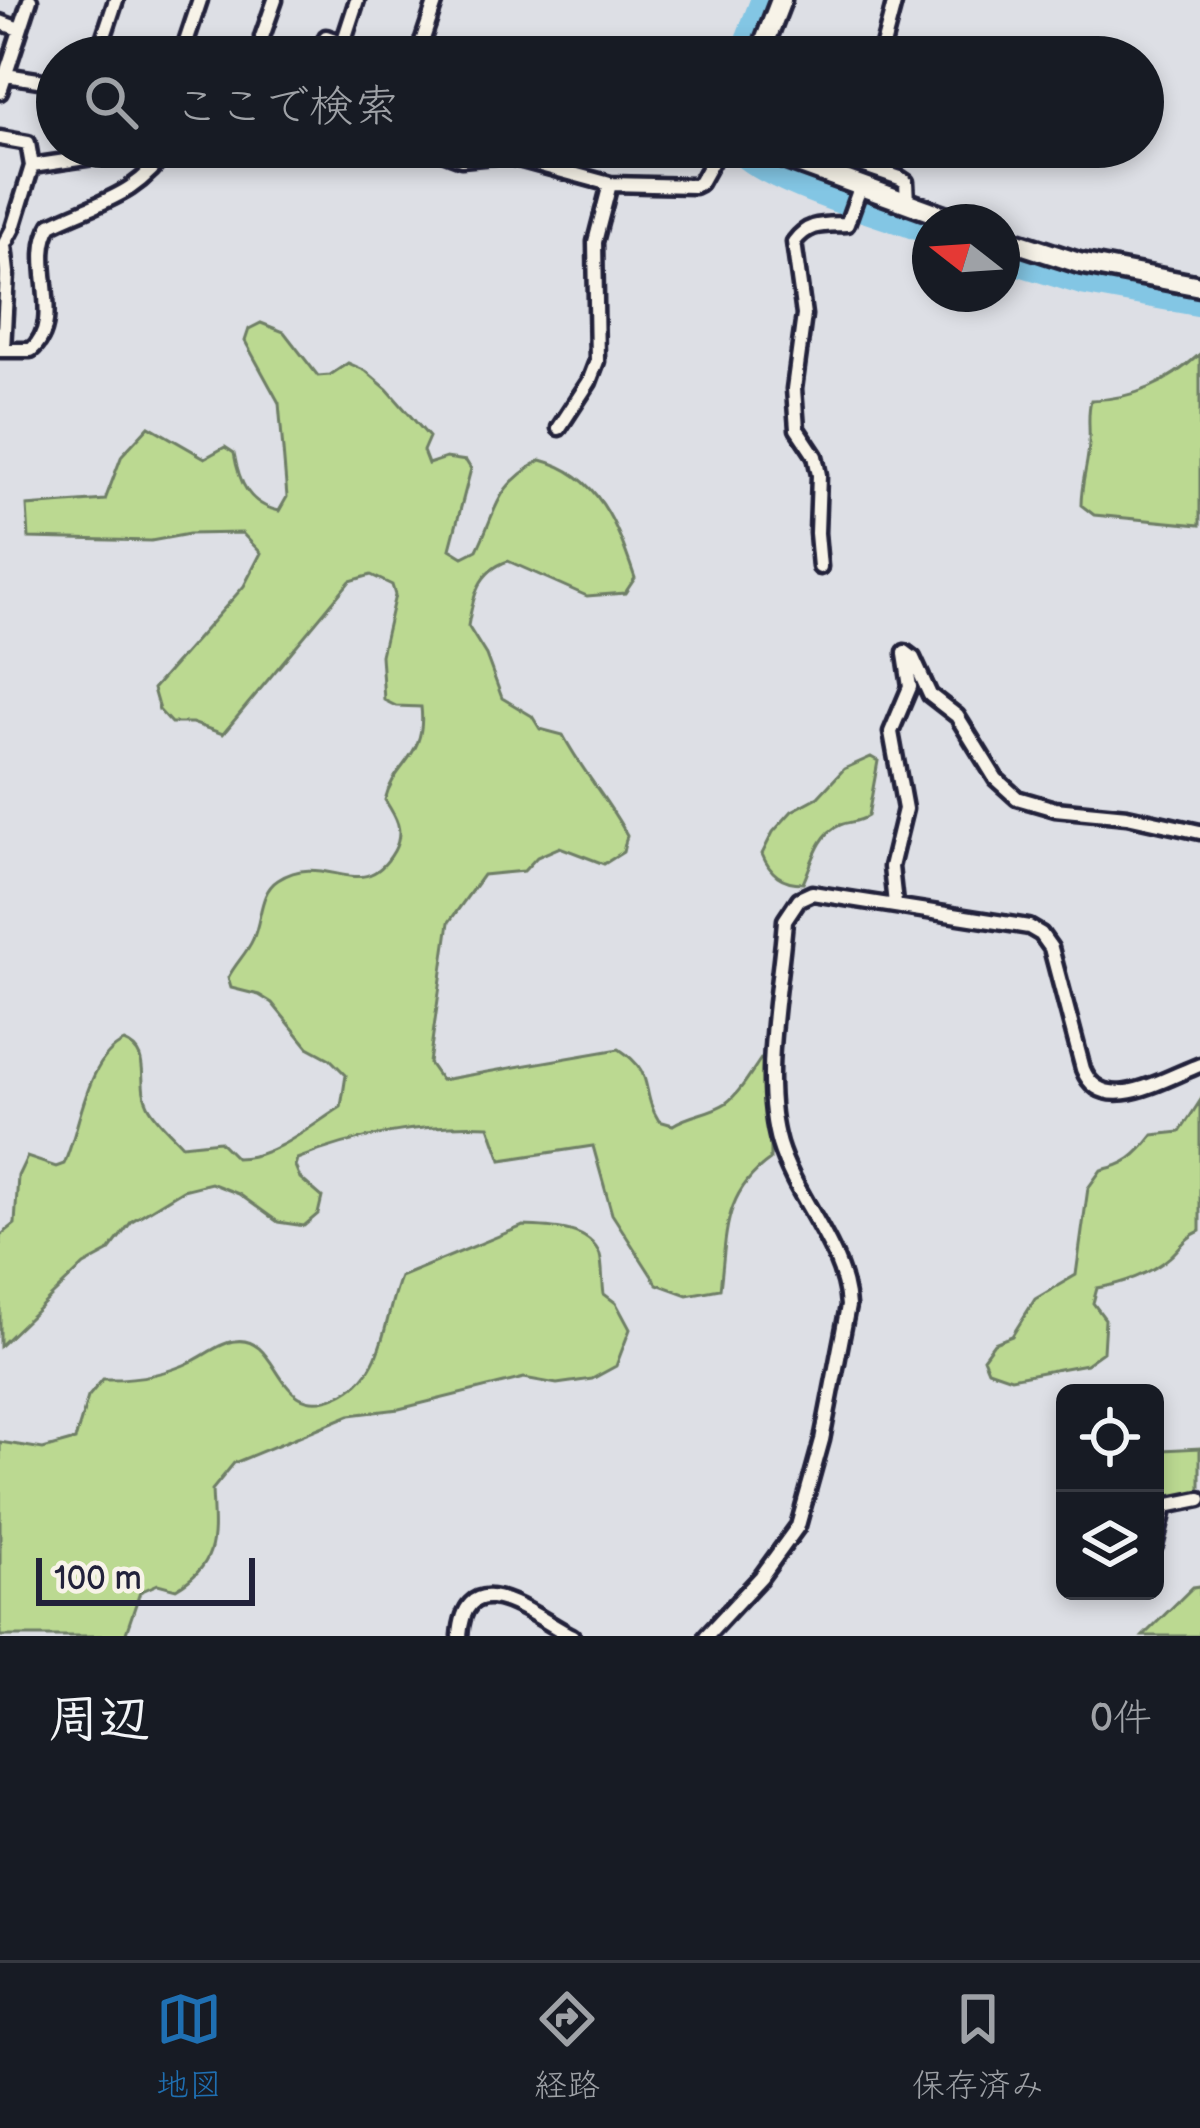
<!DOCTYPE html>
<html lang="ja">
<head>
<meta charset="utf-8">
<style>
	body { margin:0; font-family:"Balsamiq Sans","Klee One",sans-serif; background:#242831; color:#f1f3f6 }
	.controls { position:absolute; right:36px; bottom:36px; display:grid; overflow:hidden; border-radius:18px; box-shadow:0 6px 18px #0003 }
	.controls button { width:108px; height:108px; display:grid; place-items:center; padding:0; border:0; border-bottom:3px solid #363941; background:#171b24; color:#f1f3f6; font:60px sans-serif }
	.compass { position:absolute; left:912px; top:204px; width:108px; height:108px; border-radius:50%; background:#171b24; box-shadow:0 6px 18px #0003; rotate:287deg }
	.scale { position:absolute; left:36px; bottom:30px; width:219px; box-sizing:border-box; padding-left:12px; border:6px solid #22223b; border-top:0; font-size:33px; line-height:42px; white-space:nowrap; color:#22223b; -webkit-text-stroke:9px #f7f3e8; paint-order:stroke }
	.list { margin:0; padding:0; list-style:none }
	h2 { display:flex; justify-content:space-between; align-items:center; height:156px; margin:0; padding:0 48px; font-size:51px }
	h2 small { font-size:39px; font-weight:400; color:#9ea1a6 }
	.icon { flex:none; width:66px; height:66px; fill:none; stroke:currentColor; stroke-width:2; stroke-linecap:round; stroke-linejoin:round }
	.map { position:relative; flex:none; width:1200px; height:1636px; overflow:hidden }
	.search { position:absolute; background:#171b24; box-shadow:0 6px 18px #0003; left:36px; right:36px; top:36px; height:132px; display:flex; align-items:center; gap:30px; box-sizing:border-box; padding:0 42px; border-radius:66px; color:#9ea1a6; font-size:45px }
	.sheet { height:324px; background:#171b24 }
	nav { display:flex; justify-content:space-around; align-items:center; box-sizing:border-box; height:168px; border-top:3px solid #363941; background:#171b24; font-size:33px; color:#9ea1a6 }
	nav a { display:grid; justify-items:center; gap:6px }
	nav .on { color:#1f6fb2 }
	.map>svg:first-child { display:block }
</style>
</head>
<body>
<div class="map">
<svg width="1200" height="1636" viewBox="0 0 1200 1636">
	<rect width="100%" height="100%" fill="#dddfe5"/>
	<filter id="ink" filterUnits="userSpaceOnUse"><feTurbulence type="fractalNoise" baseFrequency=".00833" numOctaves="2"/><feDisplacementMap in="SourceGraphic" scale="24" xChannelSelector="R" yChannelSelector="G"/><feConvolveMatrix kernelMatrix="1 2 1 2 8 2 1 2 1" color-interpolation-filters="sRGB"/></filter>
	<g filter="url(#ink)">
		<!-- green -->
		<path fill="#bbd991" stroke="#6e7e66" stroke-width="3" d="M261 323 284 332 318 376 330 375 348 363 366 371 387 389 429 437 423 451 428 464 446 458 466 461 471 469 450 549 463 557 477 550C499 505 494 488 541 460 600 475 617 526 635 578L625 593 587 596 508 561C478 571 473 597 468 626L486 655 502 698 532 716 540 729 563 735C582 771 608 800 627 835L623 852 604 864 560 847 537 857 524 871 483 875 449 922 429 1063 441 1080 619 1049C657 1074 639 1090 659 1121L673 1125C690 1114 709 1114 726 1103 740 1093 752 1071 762 1057L769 1066 770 1160C722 1194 727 1235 720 1289L687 1295 657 1284 612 1214 593 1146 501 1160 489 1126C425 1123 357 1135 297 1159L295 1166 300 1178 322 1197 318 1214 304 1226 278 1222 239 1194 211 1183 183 1190 132 1221 108 1252 84 1265 0 1346V1236L15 1224 18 1176 27 1157 56 1167 64 1164C80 1129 86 1059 124 1042 153 1053 136 1083 148 1105 155 1119 171 1133 182 1145L219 1141 236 1158C274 1158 309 1127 341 1107L346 1075 330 1059 308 1047 272 1003 259 995 231 988 228 978C235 964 247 953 253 939 262 920 259 892 278 880 326 849 362 907 394 851 405 831 396 817 385 800 394 762 427 758 421 707L396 706 384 700 381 655 395 595 392 585 371 575 350 581 223 734 192 723H171L159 710 153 689 244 586 261 553 242 533 189 534 151 541 29 538 27 506 105 500 122 455 149 426 205 458 225 447 234 453C239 482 248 504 279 511L287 497 279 403 245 341 249 329Z
			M1200 354V525L1094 515 1081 505C1081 482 1089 462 1089 442 1090 426 1087 415 1091 400 1135 399 1167 383 1200 354Z
			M871 757 878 761 868 816C857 823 850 821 840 825 818 834 812 864 803 883 782 883 770 874 762 854L773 832 792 811 818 797 844 769Z
			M1200 1101V1231C1186 1237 1181 1247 1170 1257 1151 1274 1121 1284 1097 1288L1093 1303 1105 1319 1103 1352 1086 1364 1011 1378 988 1370 983 1358 994 1343 1012 1336 1035 1299 1076 1275 1088 1188 1101 1170C1126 1165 1137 1156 1153 1135L1180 1132Z
			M523 1226C548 1227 589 1226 600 1255 603 1266 602 1282 604 1294L616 1303 630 1329 616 1366 592 1379 557 1384 524 1378 399 1409 350 1415 234 1463 212 1490C214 1536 220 1563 176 1589L158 1584 140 1592 125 1636H0V1442L43 1449 75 1440 88 1397 103 1379C135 1380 164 1375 193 1361 205 1355 222 1342 235 1341 281 1334 275 1424 338 1396 386 1375 383 1319 400 1277Z
			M1200 1448V1495L1155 1497V1455L1162 1450Z
			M1200 1586V1636H1143L1193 1587Z"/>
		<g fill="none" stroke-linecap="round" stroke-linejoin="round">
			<!-- river -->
			<path stroke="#83c6e4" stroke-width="27" d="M742 57 764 0
				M737 147C760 179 887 215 930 231
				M1002 257 1084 282 1200 303"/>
			<!-- street casing -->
			<g stroke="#22223b" stroke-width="21">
				<path id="street" d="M0 22 19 29
					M262 37 275 0
					M326 37 343 43 357 0
					M421 45 436 0
					M97 57 116 0
					M181 57 200 0
					M880 57 895 0
					M6 75 57 83
					M0 92 30 0
					M0 138 28 143 32 166 13 228 4 245 7 273 3 350
					M429 147 461 159 504 155 610 184 694 186 700 183 720 147
					M803 164 810 156 824 152 900 178 906 182 907 202
					M32 166 106 155
					M0 350H31C66 321 28 261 51 225 102 200 136 197 170 147
					M559 428 589 382 597 361 595 242 610 184
					M820 567 817 533 819 475 815 456 797 429 794 389 804 315 794 242C809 222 823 225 847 224L861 185
					M905 652 913 658 930 695 957 716 996 779 1017 798 1055 809 1127 816 1200 832
					M895 904 891 867 905 809 891 732 910 687 905 654
					M1155 1546 1165 1506 1200 1499
					M460 1636C466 1556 539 1621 572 1636
					M706 1636 761 1577 798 1526 822 1440 848 1306C845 1248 796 1200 779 1144 760 1079 780 988 785 920L799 899 812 893 1029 927 1041 934 1051 948 1083 1069C1102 1118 1165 1078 1200 1065"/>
			</g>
			<!-- secondary casing -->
			<g stroke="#22223b" stroke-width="27">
				<path id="secondary" d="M759 57 781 0
					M770 147 787 159 960 222
					M1002 238 1079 263 1200 286"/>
			</g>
			<!-- street -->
			<use href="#street" stroke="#f7f3e8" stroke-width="12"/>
			<!-- secondary -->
			<use href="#secondary" stroke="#f7f3e8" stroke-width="18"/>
		</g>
	</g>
</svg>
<div class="controls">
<button><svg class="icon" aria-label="locate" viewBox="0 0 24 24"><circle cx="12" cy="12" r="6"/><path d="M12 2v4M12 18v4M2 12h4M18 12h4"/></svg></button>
<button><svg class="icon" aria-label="layers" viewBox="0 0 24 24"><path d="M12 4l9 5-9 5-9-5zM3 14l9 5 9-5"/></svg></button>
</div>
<svg class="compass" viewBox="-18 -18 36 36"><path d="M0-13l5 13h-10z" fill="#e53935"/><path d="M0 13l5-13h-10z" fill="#9ea1a6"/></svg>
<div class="scale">100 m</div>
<div class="search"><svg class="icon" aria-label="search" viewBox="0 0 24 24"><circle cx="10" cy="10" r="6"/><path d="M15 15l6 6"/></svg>ここで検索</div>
</div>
<section class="sheet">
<h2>周辺<small>0件</small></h2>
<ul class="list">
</ul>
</section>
<nav>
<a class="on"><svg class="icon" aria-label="map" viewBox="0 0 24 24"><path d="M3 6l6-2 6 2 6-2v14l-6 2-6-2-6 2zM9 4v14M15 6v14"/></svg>地図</a>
<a><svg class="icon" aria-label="directions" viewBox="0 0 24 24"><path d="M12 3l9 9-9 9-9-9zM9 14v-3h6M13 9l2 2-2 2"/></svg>経路</a>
<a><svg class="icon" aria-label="saved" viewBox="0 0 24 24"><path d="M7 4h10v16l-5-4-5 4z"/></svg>保存済み</a>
</nav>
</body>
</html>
